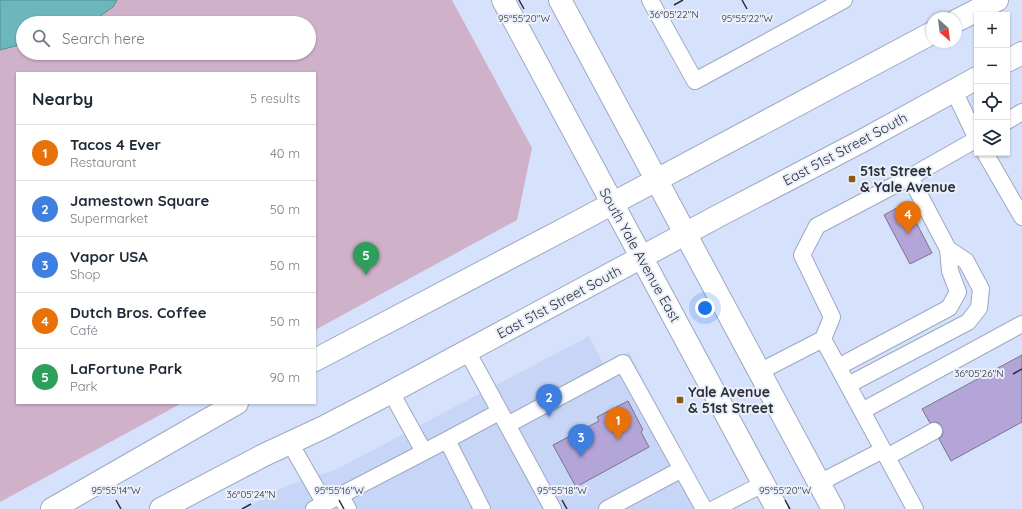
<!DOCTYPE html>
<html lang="en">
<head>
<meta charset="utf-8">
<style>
	body { margin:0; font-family:Quicksand,sans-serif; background:#f2f2f3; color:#1f2937 }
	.controls { position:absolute; right:12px; top:12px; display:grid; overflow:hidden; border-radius:0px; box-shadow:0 1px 3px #0004 }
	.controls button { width:36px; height:36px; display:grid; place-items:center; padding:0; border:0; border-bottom:1px solid #e0e1e3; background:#fff; color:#1f2937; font:20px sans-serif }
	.compass { position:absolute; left:926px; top:12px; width:36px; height:36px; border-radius:50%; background:#fff; box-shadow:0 1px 3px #0004; rotate:152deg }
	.you { position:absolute; left:705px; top:308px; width:14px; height:14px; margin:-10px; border:3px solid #fff; border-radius:50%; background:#1a73e8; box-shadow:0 0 0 6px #1a73e833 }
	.badge { display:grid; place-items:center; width:26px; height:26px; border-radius:50%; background:#2563eb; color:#fff; font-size:13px; font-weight:700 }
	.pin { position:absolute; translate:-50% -33px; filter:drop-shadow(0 1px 2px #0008) }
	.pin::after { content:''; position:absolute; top:21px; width:14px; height:12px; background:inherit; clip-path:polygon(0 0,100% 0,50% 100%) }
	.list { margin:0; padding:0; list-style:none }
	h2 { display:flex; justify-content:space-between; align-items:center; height:52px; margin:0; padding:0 16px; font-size:17px }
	h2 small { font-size:13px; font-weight:400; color:#747a83 }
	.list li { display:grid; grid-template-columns:26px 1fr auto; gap:12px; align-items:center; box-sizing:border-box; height:56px; padding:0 16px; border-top:1px solid #e0e1e3 }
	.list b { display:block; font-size:15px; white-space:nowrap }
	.list p { margin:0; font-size:13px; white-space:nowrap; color:#747a83 }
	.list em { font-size:13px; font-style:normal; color:#747a83 }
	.icon { flex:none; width:22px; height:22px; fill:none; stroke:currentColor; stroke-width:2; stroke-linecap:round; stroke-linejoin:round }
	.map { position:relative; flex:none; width:1022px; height:509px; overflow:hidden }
	.search { position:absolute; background:#fff; box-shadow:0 1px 3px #0004; left:16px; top:16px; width:300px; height:44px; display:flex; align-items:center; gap:10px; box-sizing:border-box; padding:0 14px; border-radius:22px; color:#747a83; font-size:15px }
	.panel { position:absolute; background:#fff; box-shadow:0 1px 3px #0004; left:16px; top:72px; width:300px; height:332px; border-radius:0px }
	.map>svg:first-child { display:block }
</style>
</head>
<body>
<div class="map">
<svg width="1022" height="509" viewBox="0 0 1022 509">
	<rect width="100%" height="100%" fill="#d6e2fc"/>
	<!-- built -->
	<path fill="#c7d6f6" d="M589 336 604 365 629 352 712 509H244L288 485 335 470Z"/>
	<!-- green -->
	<path fill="#cfb1ca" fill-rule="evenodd" d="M0 0H452L532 148 517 220 315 330V73H17V403H182L0 502ZM23 23H309V53H23Z"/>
	<!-- water -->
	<path fill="#6bb7bb" stroke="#588e94" d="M0 0H117L113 7 90 23H23V44L0 50Z"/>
	<!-- building -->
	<path fill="#b4a5d9" stroke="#7b738c" d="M906 203 932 253 910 264 884 215Z
		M1022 355V422L951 461 939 439 942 436 943 432 942 427 939 423 935 422 930 423 922 409Z
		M628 401 643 430 641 432 649 447 576 487 553 445 599 421 597 417Z"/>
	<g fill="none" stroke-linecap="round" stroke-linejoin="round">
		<!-- lane casing -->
		<g stroke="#9da8c1" stroke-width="18">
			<path id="lane" d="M650 0 695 81 844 0
				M954 91 977 139
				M1007 121 1022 112
				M985 153 1022 217
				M467 351 553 509
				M838 367 949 308 958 292 950 271 948 249 910 177
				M759 372 823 339
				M848 385 968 322 979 308 981 289 966 261 948 249
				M391 392 424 452
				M862 411 1022 324
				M507 425 623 363 704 509
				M447 440 482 509
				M290 443 325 504
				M887 457 934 431
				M819 483 883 450
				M340 495 348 509
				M314 509 447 440 499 412
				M607 509 682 469
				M714 509 763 484
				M915 509 823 339 832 317 802 255 817 226 910 177 977 139"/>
		</g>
		<!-- secondary casing -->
		<g stroke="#9da8c1" stroke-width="24">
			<path id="secondary" d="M956 21 997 0
				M1007 61 1022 53
				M315 360 574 224 932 33
				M52 509 237 403
				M161 509 264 455 322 428 378 399 720 215 860 142 977 78"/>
		</g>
		<!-- primary casing -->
		<g stroke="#9da8c1" stroke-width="24">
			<path id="primary" d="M503 0 777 509
				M560 0 833 509"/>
		</g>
		<!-- lane -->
		<use href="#lane" stroke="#fff" stroke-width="16"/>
		<!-- secondary -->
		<use href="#secondary" stroke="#fff" stroke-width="22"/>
		<!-- primary -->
		<use href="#primary" stroke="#fff" stroke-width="22"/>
	</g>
	<!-- ticks -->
	<path fill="none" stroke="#2a2e38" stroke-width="1.5" d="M519 0 524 9M742 0 747 9M674 5 683 0M1013 374 1022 369M116 500 121 509M339 500 344 509M562 500 567 509M785 500 790 509M242 509 251 504"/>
	<!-- markers -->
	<g fill="#8e5a0b" stroke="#eaeffa" stroke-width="1.5">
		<rect x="848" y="175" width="8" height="8" rx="2"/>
		<rect x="676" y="396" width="8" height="8" rx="2"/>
	</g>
	<g text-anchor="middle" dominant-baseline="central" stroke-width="4" stroke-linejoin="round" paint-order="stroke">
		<!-- street labels -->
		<g font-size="14" fill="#2a2e38" stroke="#eaeffa">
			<text transform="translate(845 149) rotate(-28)">East 51st Street South</text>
			<text transform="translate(640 255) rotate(61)">South Yale Avenue East</text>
			<text transform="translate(559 302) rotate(-28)">East 51st Street South</text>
		</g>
		<!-- poi labels -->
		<g font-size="14" font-weight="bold" fill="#2a2e38" stroke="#eaeffa" text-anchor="start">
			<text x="860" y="171">51st Street<tspan x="860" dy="16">&amp; Yale Avenue</tspan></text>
			<text x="688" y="392">Yale Avenue<tspan x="688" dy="16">&amp; 51st Street</tspan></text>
		</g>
	</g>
	<g font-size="10" text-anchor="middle" fill="#2a2e38" stroke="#eaeffa" stroke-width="4" stroke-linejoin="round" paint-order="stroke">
		<text x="674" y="18">36°05'22"N</text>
		<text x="747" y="22">95°55'22"W</text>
		<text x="524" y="22">95°55'20"W</text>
		<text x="979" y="377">36°05'26"N</text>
		<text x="116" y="494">95°55'14"W</text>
		<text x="339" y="494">95°55'16"W</text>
		<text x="562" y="494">95°55'18"W</text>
		<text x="785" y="494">95°55'20"W</text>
		<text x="251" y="498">36°05'24"N</text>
	</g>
</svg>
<div class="controls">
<button>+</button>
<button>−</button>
<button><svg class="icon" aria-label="locate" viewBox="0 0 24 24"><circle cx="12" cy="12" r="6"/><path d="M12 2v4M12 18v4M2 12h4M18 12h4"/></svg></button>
<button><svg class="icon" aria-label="layers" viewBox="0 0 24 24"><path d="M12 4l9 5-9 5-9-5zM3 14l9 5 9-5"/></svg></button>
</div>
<svg class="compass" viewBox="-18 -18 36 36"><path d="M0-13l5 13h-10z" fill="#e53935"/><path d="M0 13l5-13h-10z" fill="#747a83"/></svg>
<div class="you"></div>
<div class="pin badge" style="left:618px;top:440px;background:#e8710a">1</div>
<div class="pin badge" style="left:549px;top:417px;background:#3f7fe0">2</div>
<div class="pin badge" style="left:581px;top:457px;background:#3f7fe0">3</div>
<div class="pin badge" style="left:908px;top:234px;background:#e8710a">4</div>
<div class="pin badge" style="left:366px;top:275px;background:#2e9e5b">5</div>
<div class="search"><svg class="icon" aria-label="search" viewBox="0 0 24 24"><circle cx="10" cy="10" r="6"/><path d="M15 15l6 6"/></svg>Search here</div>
<section class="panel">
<h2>Nearby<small>5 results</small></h2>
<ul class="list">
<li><span class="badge" style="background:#e8710a">1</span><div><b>Tacos 4 Ever</b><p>Restaurant</p></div><em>40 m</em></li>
<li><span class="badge" style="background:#3f7fe0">2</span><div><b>Jamestown Square</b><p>Supermarket</p></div><em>50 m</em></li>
<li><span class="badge" style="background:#3f7fe0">3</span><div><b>Vapor USA</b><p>Shop</p></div><em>50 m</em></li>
<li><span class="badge" style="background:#e8710a">4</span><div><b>Dutch Bros. Coffee</b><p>Café</p></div><em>50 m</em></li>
<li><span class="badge" style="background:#2e9e5b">5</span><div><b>LaFortune Park</b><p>Park</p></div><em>90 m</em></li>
</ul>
</section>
</div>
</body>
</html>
